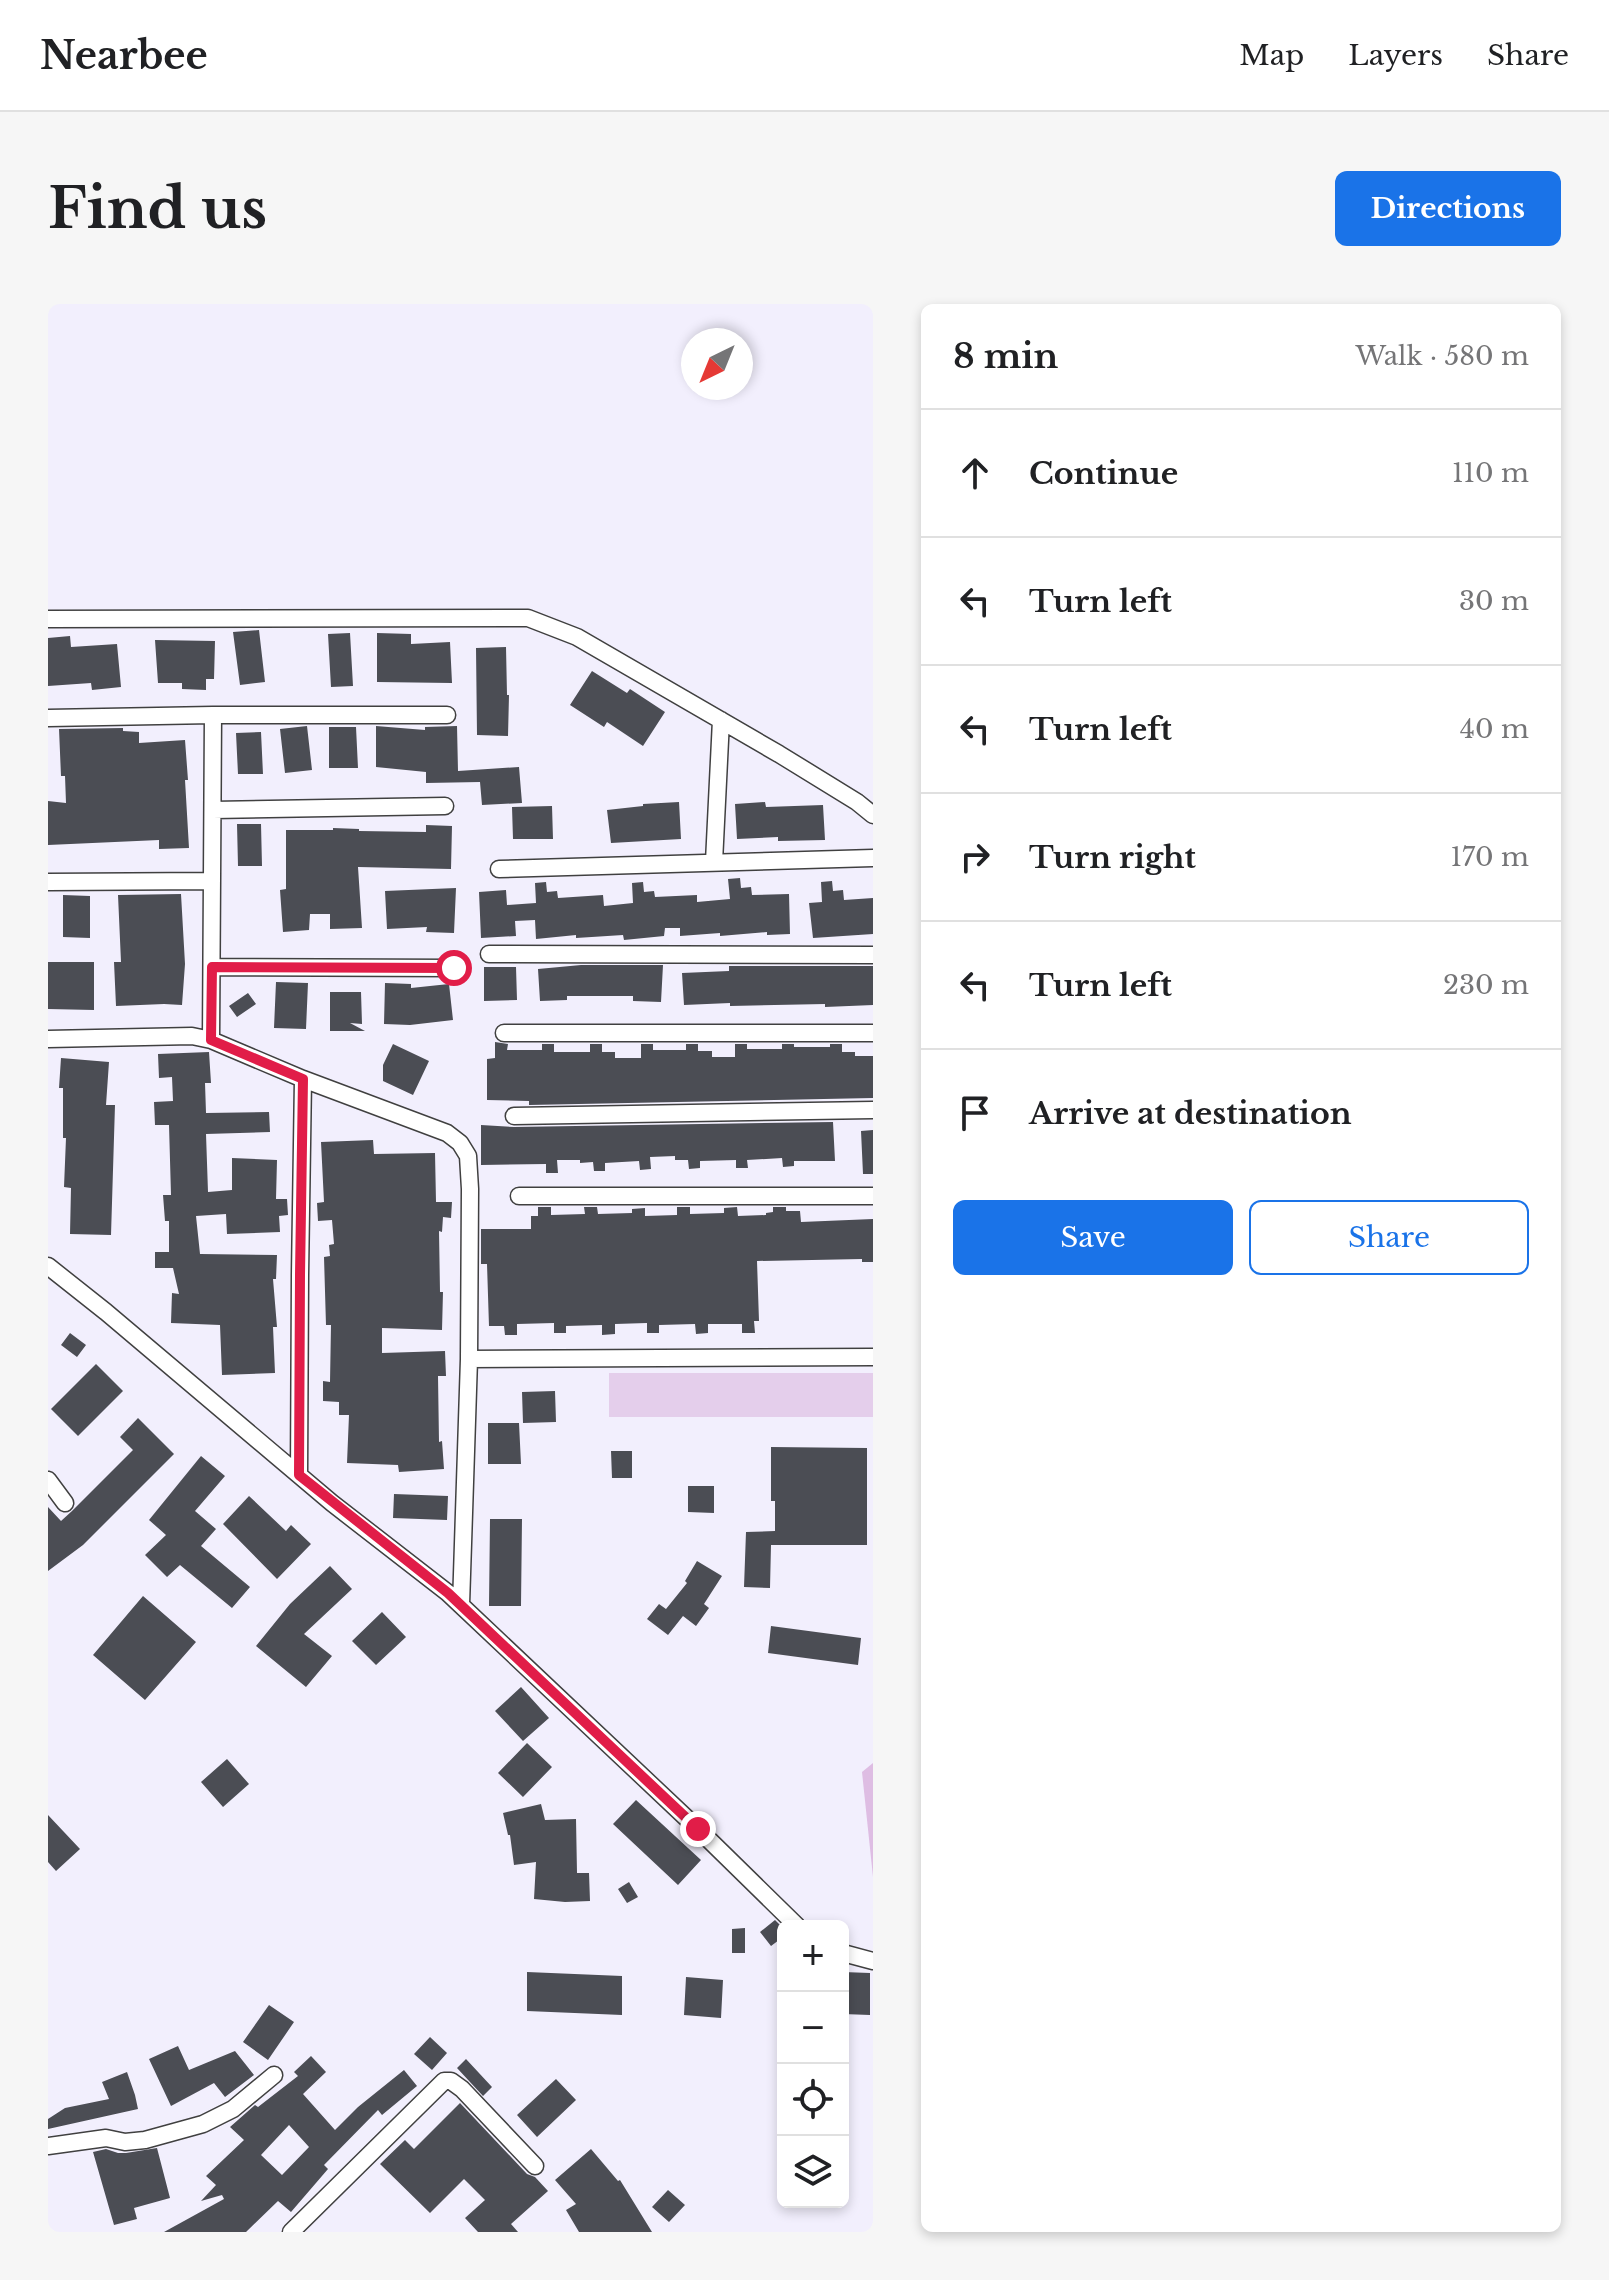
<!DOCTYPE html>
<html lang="en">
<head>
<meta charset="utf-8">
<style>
	body { margin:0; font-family:"Libre Baskerville",serif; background:#f6f6f6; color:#202124 }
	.controls { position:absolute; right:24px; bottom:24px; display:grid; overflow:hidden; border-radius:12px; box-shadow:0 4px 12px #0003 }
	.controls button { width:72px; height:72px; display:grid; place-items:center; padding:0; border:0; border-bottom:2px solid #e0e0e0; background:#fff; color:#202124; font:40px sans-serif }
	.compass { position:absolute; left:633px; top:24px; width:72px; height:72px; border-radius:50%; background:#fff; box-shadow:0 4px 12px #0003; rotate:223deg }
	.stop { position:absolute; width:24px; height:24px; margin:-18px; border:6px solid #e11d48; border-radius:50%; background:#fff }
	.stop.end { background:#e11d48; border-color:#fff; box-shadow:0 2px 8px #0008 }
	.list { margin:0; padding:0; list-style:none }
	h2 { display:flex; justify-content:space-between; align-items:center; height:104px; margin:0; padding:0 32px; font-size:34px }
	h2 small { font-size:26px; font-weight:400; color:#757577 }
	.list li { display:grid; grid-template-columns:52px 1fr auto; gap:24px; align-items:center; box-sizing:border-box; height:128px; padding:0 32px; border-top:2px solid #e0e0e0 }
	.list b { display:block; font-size:30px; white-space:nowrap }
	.list em { font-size:26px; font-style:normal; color:#757577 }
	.actions { display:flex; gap:16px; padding:24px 32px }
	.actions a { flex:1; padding:18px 0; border:2px solid #1a73e8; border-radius:12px; text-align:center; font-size:28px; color:#1a73e8 }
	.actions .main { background:#1a73e8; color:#fff }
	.icon { flex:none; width:44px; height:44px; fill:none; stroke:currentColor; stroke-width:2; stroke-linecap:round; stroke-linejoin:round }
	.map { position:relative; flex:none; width:825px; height:1928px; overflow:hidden; border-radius:12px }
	header { display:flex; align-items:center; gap:48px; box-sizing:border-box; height:112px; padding:0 40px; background:#fff; border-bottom:2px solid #e0e0e0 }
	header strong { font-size:38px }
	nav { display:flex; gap:44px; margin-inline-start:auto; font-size:28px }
	.intro { display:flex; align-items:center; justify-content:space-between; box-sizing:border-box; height:192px; padding:0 48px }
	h1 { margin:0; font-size:56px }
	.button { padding:20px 36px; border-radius:12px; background:#1a73e8; color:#fff; font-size:28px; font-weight:700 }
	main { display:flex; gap:48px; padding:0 48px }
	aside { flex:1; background:#fff; border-radius:12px; box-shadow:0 4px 12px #0003 }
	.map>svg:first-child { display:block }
</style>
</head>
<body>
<header>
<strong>Nearbee</strong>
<nav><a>Map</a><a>Layers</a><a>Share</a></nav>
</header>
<div class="intro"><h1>Find us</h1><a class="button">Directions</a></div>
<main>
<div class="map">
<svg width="825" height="1928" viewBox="0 0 825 1928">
	<rect width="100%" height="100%" fill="#f2effd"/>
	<!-- green -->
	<path fill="#debde3" d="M825 1459V1573L814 1468Z"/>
	<!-- pitch -->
	<path fill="#e4ceeb" d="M561 1069H825V1113H561Z"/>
	<!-- building -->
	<path fill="#4b4d54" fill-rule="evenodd" d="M211 326 217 378 192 381 185 328Z
		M302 329 305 382 283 383 280 330Z
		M329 329 363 330V340L402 338 404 379 329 378Z
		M22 332 23 343 69 340 73 383 44 386 43 379 0 382V334Z
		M107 336 167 337 166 375H158V386L134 385V379H110Z
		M458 343 459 391H461L460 432 429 431 428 344Z
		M544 367 579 389 582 385 617 408 595 442 559 418 556 423 522 401Z
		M259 422 264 466 237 469 232 425Z
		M328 422 377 426V423L409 422 410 467 471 463 474 499 434 501 432 478 378 479V468L328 463Z
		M281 423H308L310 464H281Z
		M75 424V427L91 428V439L137 436 140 476H137L141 544 111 545V536L0 541V497L18 499 17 472H13L11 425Z
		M213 428 215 470H190L188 429Z
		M631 498 633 535 563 539 559 506 595 502V500Z
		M717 498 718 503 775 501 777 536 730 537V533L689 535 687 500Z
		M504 502 505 535H465L464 503Z
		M189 520H213L214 562H190Z
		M378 521 404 522 403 565 310 563 314 624 282 625V610H262L261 626 235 628 232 586 238 585V526H285V524L311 525V527L378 528Z
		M692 574 693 584 703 583 704 591 741 590 742 630 719 631V628L672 632V629L632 632V624H617L616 632 576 636 575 631 528 634V631L488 635 487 616 467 617 468 632 433 634 431 588 458 586 459 601 488 599 487 579 498 578 499 588 509 587 510 594 555 591 556 602 585 599 584 579 595 578 596 588 606 587 607 593 649 591V598L682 595 680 575Z
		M784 577 785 587 795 586 796 596 825 594V630L765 634 761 599 774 598 773 578Z
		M408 584 406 629 378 628 379 623 339 625 337 587Z
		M133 590 137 660 134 701 116 700 68 702 66 658H73L70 591Z
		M15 591 42 592V634L15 633Z
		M0 658H46V706L0 705Z
		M533 661H615L613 698 585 697V692H519V696L492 697 490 665Z
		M681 662H825V701L777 703V700L682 702V699L636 701 634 669 681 667Z
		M436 663H468L469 696 436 697Z
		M228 678 260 679 258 725 226 724Z
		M337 679 363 680V684L401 680 405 716 362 721 336 720Z
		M282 688H313L314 720 302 719 317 727H282Z
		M200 689 208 700 189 713 181 702Z
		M447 738 460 740 459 746H494V740H506V748H542V740H554V748H567V754H593V740H605V746H638V740H650V747H664V753H687V740H699V745H734V740H746V743H782V740H794V748H807V752H825V794L481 801V797L439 796V755L447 754Z
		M345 740 381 757 365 791 335 777V761Z
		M161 748 163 779H157L158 809 221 808 222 828 158 830 160 888 184 886V854L229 856 228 895H239L240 911 231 912 232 928 179 930 178 910 148 912 152 950 229 951 228 975H225L229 1023H225L227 1069 174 1071 172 1021 123 1019 124 989 131 990 125 964H107V948H121V917H117L115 891H123L121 821H107L106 798 125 797 124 773 111 774 110 750Z
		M13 754 61 758 58 801H67L63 931 22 930 23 884 16 883 18 834H15V784H11Z
		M785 818 787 857H746V862L735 863 734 854 699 856 700 864H688V856L652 857V864L641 865 640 856H627V852L602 853 603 865 592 866 591 857 557 859V867H546L545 858 532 859V856H509L510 869H498V860L433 861V821L466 823Z
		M825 826V870H815L813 827Z
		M325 836 326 850 387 849 388 898H404L403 914 395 913 394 928 391 927 392 988H395L394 1026 334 1024V1049L397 1047 398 1072H390L391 1138 394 1137 396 1165 351 1168 350 1161 299 1159 301 1111H291V1098L275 1097V1077L282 1078 283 1021H278L276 953 282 952 281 941 286 940 284 916 270 917 269 899 276 898 273 838Z
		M490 903H503V911L537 910 536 903H549L550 910 584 909V905L597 904V912L629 911V903H642V910L676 909V904L689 903 690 912 718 911V909L725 908V903H738V907H752L753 918 825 915V958H814V955L709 957 711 1017H706L707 1029H694V1020H660V1029L648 1030 647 1020 611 1021V1029H599V1019L567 1020V1030L554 1031V1021L518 1022V1029H506V1019L469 1020V1031H457L456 1022H441L439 960H433V925H483V912H490Z
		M22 1029 38 1041 29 1053 13 1041Z
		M48 1060 75 1087 30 1132 3 1105Z
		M507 1087 508 1118 475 1119 474 1088Z
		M90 1114 126 1150 35 1241 0 1267V1203L13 1217 24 1207 85 1146 72 1133Z
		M440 1119H471L473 1160H440Z
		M723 1143 819 1144V1241H723L722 1284 696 1283 698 1228 727 1227V1197H723Z
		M563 1147H584V1174H564Z
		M153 1152 177 1172 147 1207 168 1225 153 1242 202 1283 184 1304 132 1261 119 1273 97 1251 118 1231 101 1216Z
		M640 1182H666V1209L640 1208Z
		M346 1190 400 1192 399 1216 345 1214Z
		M201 1192 238 1227 243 1221 263 1240 229 1275 175 1220Z
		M442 1215H474L473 1302H441Z
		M649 1257 674 1272 656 1300 661 1304 648 1322 635 1312 620 1331 599 1315 611 1300 618 1305 639 1279 637 1277Z
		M282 1262 304 1285 256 1330 284 1352 258 1383 208 1342 242 1300Z
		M95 1292 148 1338 97 1396 45 1351Z
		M334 1308 358 1333 328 1361 304 1337Z
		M723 1322 813 1334 810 1361 720 1349Z
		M473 1383 501 1414 475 1437 447 1407Z
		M479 1439 504 1463 475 1493 450 1469Z
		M179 1455 201 1480 175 1503 153 1478Z
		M588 1496 653 1556 630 1581 565 1520Z
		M493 1500 497 1516 528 1515 529 1569H541L542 1597 517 1598 486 1595 488 1558 466 1561 462 1531H460L455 1509Z
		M0 1511 32 1545 8 1567 0 1558Z
		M581 1578 590 1593 579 1599 570 1585Z
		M727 1616 735 1624V1633L723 1642 712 1628Z
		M697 1624V1649H684V1625Z
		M479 1668 574 1672V1711L479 1707Z
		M795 1668 822 1669V1711L795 1710Z
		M638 1673 675 1676 673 1714 636 1711Z
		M221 1701 246 1718 220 1756 195 1738Z
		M382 1733 399 1749 384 1766 366 1750Z
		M130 1742 141 1766 187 1747 206 1771 177 1793 166 1779 123 1802 101 1755Z
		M263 1752 278 1768 255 1790 287 1826 310 1803 356 1766 369 1782 334 1811 330 1806 276 1861 280 1865 243 1908 230 1897 198 1928H116L176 1895 174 1891 153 1897 168 1881 158 1872 196 1836 182 1823 207 1801 210 1803 250 1772 246 1768ZM241 1821 261 1843 234 1871 213 1851Z
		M418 1755 444 1783 435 1792 409 1764Z
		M79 1768 87 1791 90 1805 0 1825V1815L17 1804 61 1795 54 1778Z
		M508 1775 528 1796 489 1833 469 1811Z
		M412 1799 479 1870 487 1873 500 1887 463 1920 470 1928H430L417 1914 437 1896 416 1875 382 1909 332 1860 357 1836 366 1845Z
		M109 1844 122 1894 86 1904 89 1915 66 1921 45 1848 58 1845 70 1849H78Z
		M543 1845 570 1877 572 1876 604 1928H531L518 1906 528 1900 507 1876Z
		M620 1886 637 1901 621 1918 604 1903Z"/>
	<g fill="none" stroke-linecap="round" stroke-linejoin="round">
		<!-- minor casing -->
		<g stroke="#404040" stroke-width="19">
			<path id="minor" d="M0 315 480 314 529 333 731 450 809 498 825 511
				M0 414 165 411
				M165 506 397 502
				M666 558 673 416
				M451 565 825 554
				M0 578 164 577
				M441 650 825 651
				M164 663 406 664
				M456 729H825
				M0 735 144 732 163 736 255 775 399 829 412 839 420 852 422 885 421 1055 413 1301
				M163 736 165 411H399
				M466 812 825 806
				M471 892H825
				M0 962 58 1008 284 1199 400 1289 650 1525 749 1622
				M421 1055 825 1053
				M251 1171 252 971 255 775
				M0 1176 17 1199
				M795 1649 825 1657
				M0 1842 58 1834 77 1838 97 1836 155 1820 185 1805 226 1771
				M243 1928 396 1777H403L414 1785 487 1862"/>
		</g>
		<!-- minor -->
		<use href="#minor" stroke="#fff" stroke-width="16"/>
	</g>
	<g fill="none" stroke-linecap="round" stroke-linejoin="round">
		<!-- route -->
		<path stroke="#e11d48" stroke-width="10" d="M406 664 164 663 163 736 255 775 252 971 251 1171 400 1289 650 1525"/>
	</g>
</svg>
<div class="controls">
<button>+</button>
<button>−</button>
<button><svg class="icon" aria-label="locate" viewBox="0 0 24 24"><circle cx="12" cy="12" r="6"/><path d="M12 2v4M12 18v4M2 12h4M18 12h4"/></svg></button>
<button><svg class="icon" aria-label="layers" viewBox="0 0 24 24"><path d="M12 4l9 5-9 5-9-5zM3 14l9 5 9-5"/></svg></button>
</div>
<svg class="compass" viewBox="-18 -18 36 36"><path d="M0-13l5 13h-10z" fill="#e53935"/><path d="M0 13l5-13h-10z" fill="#757577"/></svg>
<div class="stop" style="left:406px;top:664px"></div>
<div class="stop end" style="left:650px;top:1525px"></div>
</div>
<aside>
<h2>8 min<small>Walk · 580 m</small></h2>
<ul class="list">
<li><svg class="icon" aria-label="ahead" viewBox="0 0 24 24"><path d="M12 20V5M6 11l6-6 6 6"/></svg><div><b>Continue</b></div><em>110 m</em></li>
<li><svg class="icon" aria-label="left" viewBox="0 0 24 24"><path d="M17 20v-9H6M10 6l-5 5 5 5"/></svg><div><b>Turn left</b></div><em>30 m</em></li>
<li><svg class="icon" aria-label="left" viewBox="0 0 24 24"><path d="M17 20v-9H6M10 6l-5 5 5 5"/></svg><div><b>Turn left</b></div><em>40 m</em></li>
<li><svg class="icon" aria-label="right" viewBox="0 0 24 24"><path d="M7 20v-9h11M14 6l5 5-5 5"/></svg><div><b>Turn right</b></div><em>170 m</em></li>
<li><svg class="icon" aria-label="left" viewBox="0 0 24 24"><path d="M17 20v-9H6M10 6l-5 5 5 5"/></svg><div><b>Turn left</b></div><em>230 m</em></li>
<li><svg class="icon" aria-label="arrive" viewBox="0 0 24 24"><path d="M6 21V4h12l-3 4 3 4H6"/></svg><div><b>Arrive at destination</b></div></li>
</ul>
<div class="actions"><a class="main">Save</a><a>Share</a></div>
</aside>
</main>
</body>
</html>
